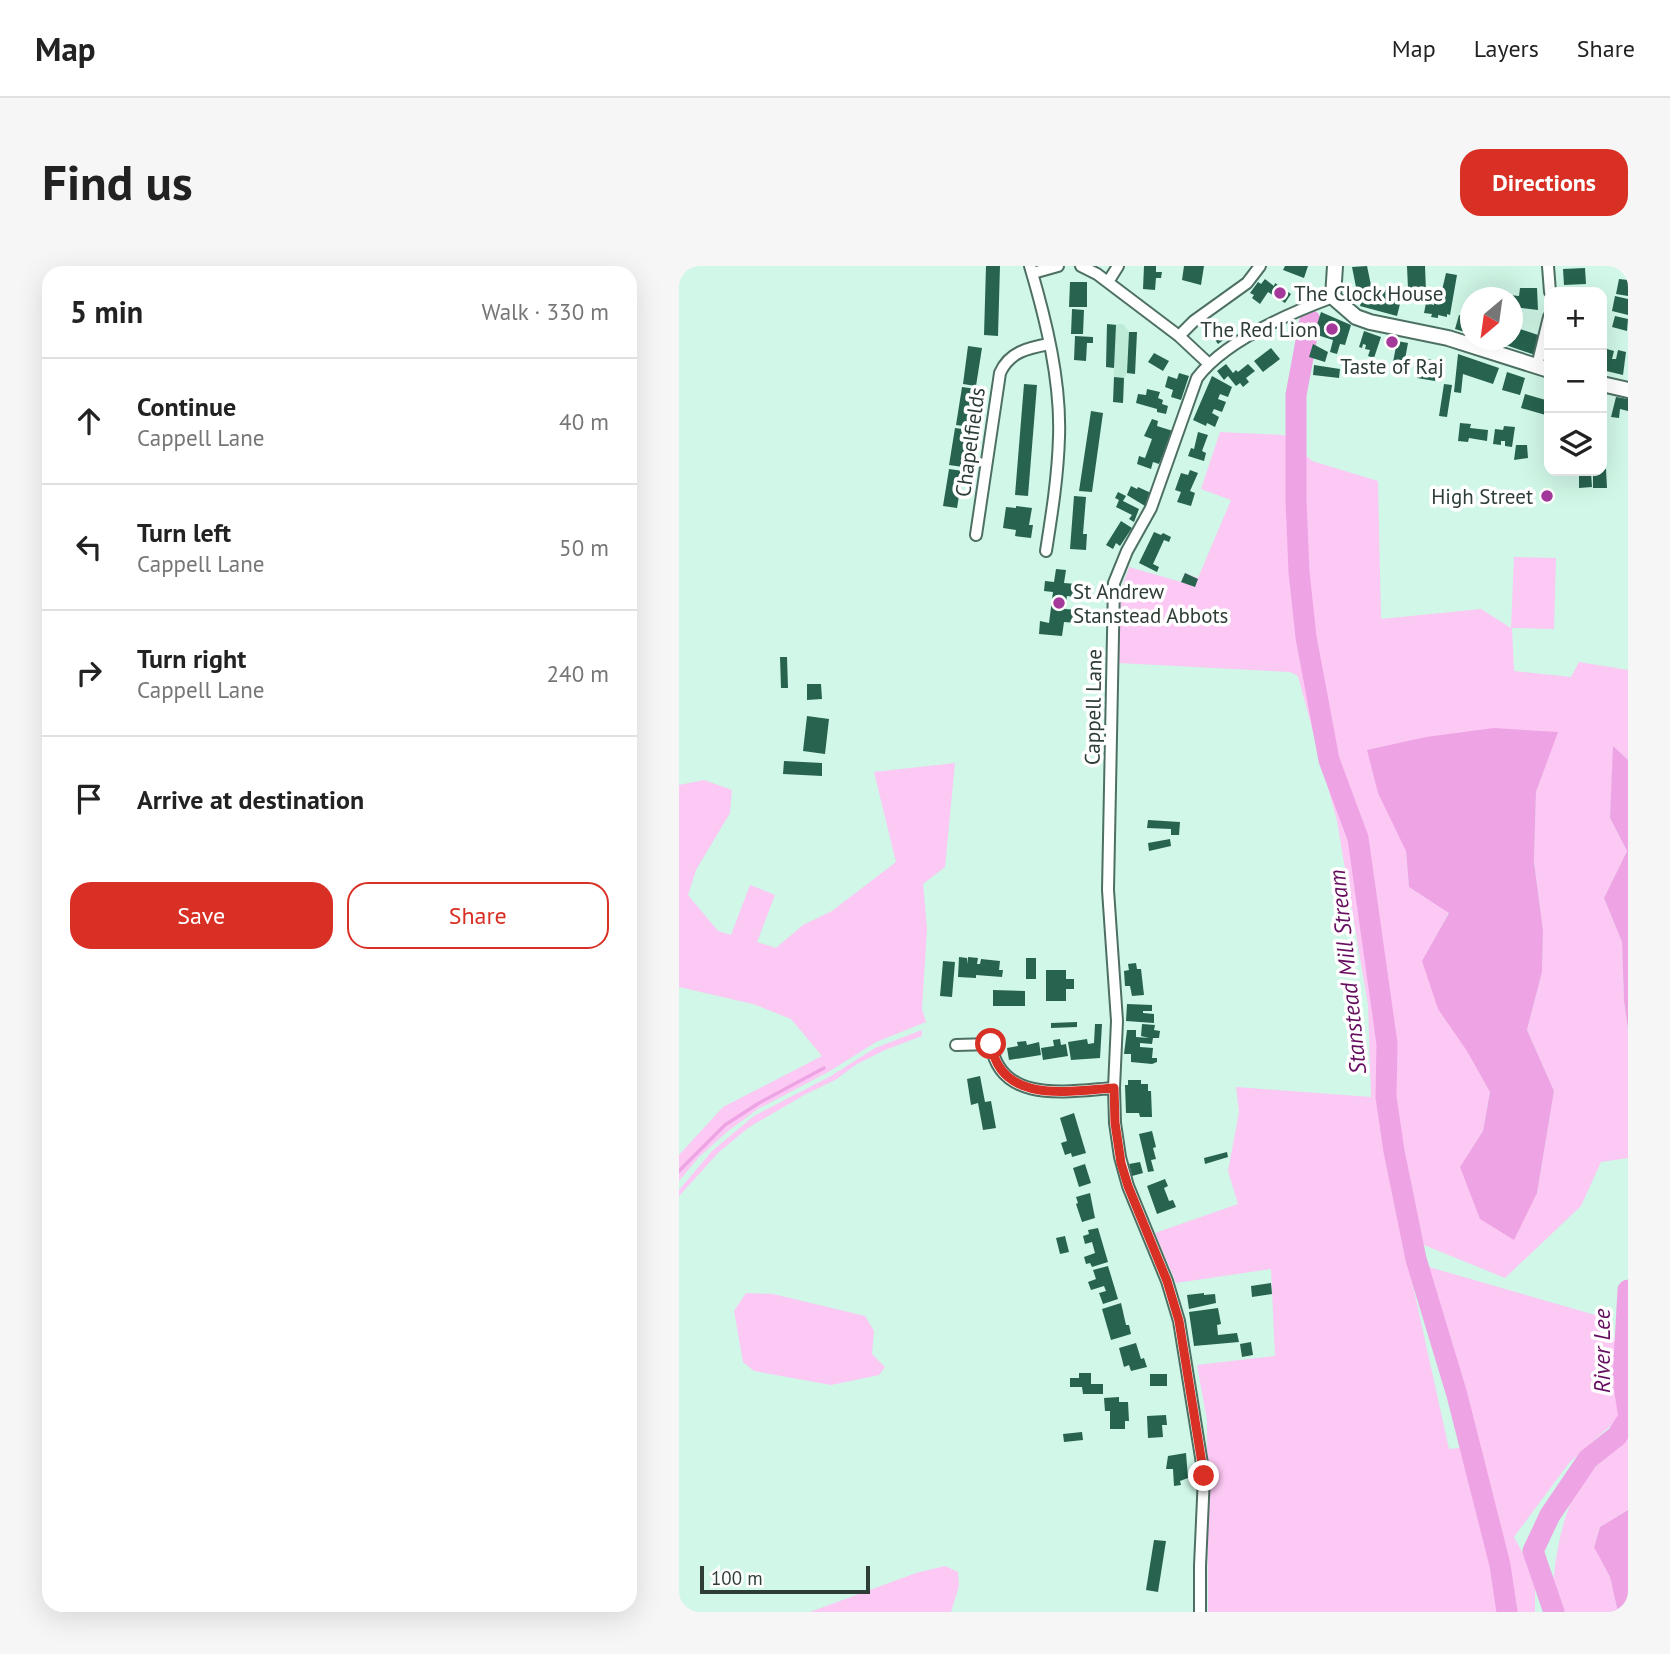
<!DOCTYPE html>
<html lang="en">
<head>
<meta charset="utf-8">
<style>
	body { margin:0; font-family:"PT Sans",sans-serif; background:#f6f6f6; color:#222 }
	.controls { position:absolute; right:21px; top:21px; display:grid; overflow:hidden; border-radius:14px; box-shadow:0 7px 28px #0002 }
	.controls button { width:63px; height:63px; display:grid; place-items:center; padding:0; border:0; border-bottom:2px solid #e0e0e0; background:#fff; color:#222; font:35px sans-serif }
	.compass { position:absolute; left:781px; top:21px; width:63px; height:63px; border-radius:50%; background:#fff; box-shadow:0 7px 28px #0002; rotate:209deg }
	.scale { position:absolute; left:21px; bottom:18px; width:170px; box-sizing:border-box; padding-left:7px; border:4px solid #2e3e37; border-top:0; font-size:19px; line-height:24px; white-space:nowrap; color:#2e3e37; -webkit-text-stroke:5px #fff; paint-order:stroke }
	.stop { position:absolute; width:21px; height:21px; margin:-16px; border:5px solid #d93025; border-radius:50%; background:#fff }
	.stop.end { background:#d93025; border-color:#fff; box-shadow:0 2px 7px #0008 }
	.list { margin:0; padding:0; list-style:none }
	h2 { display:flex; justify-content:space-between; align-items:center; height:91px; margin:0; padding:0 28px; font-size:30px }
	h2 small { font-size:23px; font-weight:400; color:#767676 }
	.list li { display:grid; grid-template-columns:46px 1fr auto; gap:21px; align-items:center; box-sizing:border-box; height:126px; padding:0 28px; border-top:2px solid #e0e0e0 }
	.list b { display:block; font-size:26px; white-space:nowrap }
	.list p { margin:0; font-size:23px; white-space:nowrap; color:#767676 }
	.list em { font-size:23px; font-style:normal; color:#767676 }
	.actions { display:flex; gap:14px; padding:21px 28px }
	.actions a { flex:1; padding:16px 0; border:2px solid #d93025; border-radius:21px; text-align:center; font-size:24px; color:#d93025 }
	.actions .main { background:#d93025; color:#fff }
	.icon { flex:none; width:38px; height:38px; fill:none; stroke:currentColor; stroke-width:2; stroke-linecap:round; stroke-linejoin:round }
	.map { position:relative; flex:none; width:949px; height:1346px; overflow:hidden; border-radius:21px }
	header { display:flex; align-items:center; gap:42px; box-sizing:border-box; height:98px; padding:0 35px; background:#fff; border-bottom:2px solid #e0e0e0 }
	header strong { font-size:33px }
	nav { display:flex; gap:38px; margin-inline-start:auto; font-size:24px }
	.intro { display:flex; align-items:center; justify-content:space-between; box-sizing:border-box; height:168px; padding:0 42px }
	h1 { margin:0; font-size:49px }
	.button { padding:18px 32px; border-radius:21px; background:#d93025; color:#fff; font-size:24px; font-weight:700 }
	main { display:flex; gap:42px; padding:0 42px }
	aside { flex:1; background:#fff; border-radius:21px; box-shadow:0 7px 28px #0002 }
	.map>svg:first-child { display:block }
</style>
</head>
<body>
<header>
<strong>Map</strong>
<nav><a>Map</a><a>Layers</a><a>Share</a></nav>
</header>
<div class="intro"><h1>Find us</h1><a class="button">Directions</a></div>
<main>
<aside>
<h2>5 min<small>Walk · 330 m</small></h2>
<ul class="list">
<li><svg class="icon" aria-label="ahead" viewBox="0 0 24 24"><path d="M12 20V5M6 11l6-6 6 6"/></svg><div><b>Continue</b><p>Cappell Lane</p></div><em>40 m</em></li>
<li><svg class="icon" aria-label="left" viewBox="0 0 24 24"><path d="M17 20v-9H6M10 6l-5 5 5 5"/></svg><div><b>Turn left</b><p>Cappell Lane</p></div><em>50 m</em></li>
<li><svg class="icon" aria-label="right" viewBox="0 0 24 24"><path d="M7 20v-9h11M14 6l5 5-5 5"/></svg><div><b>Turn right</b><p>Cappell Lane</p></div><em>240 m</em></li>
<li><svg class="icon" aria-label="arrive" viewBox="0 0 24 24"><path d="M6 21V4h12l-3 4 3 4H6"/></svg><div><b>Arrive at destination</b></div></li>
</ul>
<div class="actions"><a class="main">Save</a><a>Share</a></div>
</aside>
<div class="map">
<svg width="949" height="1346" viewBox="0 0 949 1346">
	<rect width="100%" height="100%" fill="#d0f7e7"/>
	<!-- built -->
	<path fill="#bdebd8" d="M428 58H444L450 66H458L456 108 448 107 445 112 444 137 434 136 435 102 427 101Z"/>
	<!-- green -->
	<path fill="#fcc8f4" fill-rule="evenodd" d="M541 166 605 169 633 195 699 215 702 353 802 343 832 362 835 291 877 292 875 363 833 362 835 405 892 411 900 396 949 404V494L935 481 931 552 948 585 925 632 943 676 945 735 949 764V892L922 896 902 940 826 1012 723 970 770 1183 800 1180 750 1001 930 1053 938 1085 939 1153 890 1197 835 1271 856 1310V1346H529L528 1154 518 1099 596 1090 592 1003 497 1017 476 967 559 938 549 905 560 846 557 821 692 831 689 739 658 555 619 410 611 406 439 397 442 324 450 301 502 316 506 307 519 312 552 234 522 223ZM878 466 857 526 855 596 864 664 863 706 848 764 875 825 858 927 781 902 804 865 811 826 744 695 770 646 730 621 727 585Z
		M276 497 266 601 244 618 248 663 243 743 247 756 197 776 151 805 79 843 49 865 20 891 0 915V889L44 841 143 790 112 753 74 738 0 721V519L25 514 53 524 51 547 17 604 9 629 39 665 52 669 71 619 96 629 78 676 97 682 124 659 153 645 217 596 195 506Z
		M243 764V770L206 784 178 798 156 814 125 829 69 862 40 886 0 930V924L33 885 75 850 152 810 196 782Z
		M67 1027 94 1028 186 1050 195 1065 193 1088 206 1101 200 1109 152 1119 75 1105 64 1096 55 1045Z
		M949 1169V1244L921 1261 915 1280 931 1311 939 1346H873C873 1306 881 1242 907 1211 920 1196 937 1185 949 1169Z
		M266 1300 279 1306 280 1320 272 1346H131L237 1307Z"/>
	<!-- water -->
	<path fill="#eea4e4" d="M815 462 879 466 857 526 855 596 864 664 863 706 848 764 875 825 858 927 835 974 801 953 781 901 804 865 811 826 788 785 759 743 743 695 770 647 730 621 727 585 699 527 688 484 747 471Z
		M934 480 949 494V763L945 735 943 676 925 632 948 585 931 552Z
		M949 1244V1346H939L931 1311 915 1281 921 1261Z"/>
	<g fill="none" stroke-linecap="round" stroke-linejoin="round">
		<!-- stream -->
		<path stroke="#eea4e4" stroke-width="3.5" d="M0 905 46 859 80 837 145 802"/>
		<!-- river -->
		<path stroke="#eea4e4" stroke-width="21" d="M631 54 617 129V234L620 306 627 371 650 494 679 572 708 778 707 831 715 885 737 993 778 1129 821 1299 828 1346
			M949 1024 944 1113 949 1146
			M875 1346 854 1285 871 1249 909 1193 938 1170 949 1153"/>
	</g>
	<!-- building -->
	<path fill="#27634f" d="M307 0H321L319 70 305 69Z
		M465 0H477V6H483L482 12H477L476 24 464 23Z
		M505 0H525L522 19 503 14Z
		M606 0H629L625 12 604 4Z
		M688 0 693 24 678 26 673 1Z
		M728 0H746L747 25 729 23Z
		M906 2 907 18 885 19 884 3Z
		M767 7 778 9 771 49 768 48V51L759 49V52L752 51 753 48 745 47 747 37 755 39V36L760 37Z
		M586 13 595 20 596 17 612 28 606 37 589 26 581 38 573 32 575 29 571 27 579 16 582 18Z
		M940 13 949 14V30L937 28Z
		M391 16H408V41H390Z
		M701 22 710 25 708 31 722 34 718 50 681 40 684 29 698 33Z
		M841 22H858L859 44 834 41V32H821V28L840 30Z
		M936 30 949 33V49L933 45Z
		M393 43 405 44 404 68H392Z
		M642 46 672 59 666 79 661 78 658 88 651 86 654 74 635 68Z
		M780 49 792 52V68L776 63Z
		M936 50 949 53 948 65 933 61Z
		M539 55 550 70 539 78 528 62Z
		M428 58 437 59 435 102 427 101Z
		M838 62 862 70 856 89 821 77 822 74H834V68L836 69Z
		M685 65 702 71 695 92 689 90 691 84 686 83 687 79 684 78 683 82 680 81Z
		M450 66H458L456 108 448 107Z
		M396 70 414 71V77H408L407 95 395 94Z
		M718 75 729 77 723 109 712 107Z
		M634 78 649 86 646 96 630 91Z
		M289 80 303 82 297 120 284 118Z
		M923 80 927 81 924 90 927 91 928 83 935 85 933 93H937L939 84 947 86 944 109 923 104Z
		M592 82 601 93 584 106 575 95Z
		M475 87 490 95 484 105 469 96Z
		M779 88 820 102 814 118 784 108 782 127 775 126Z
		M742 92 760 95 756 115 738 112Z
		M547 98 554 107 557 104 559 106 569 98 576 105 567 112 570 116 564 121 561 117 557 120 549 110 545 114 538 105Z
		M635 99 661 103 660 112 634 109Z
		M828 106 846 112 841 129 823 124Z
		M500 107 510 110 502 134 492 131 494 124 486 121 489 110 498 113Z
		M533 110 553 121 549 131 541 128 539 133 547 136 543 146 535 143 533 147 540 151 536 161 528 157 527 160 514 154Z
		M435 111 445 112 444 137 434 136Z
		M345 118 358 119 349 230 336 229Z
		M765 118 773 119 768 151 760 150Z
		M283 121 297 123 291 161 277 159Z
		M468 123 481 126 479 132 484 134 483 138 489 140 487 148 478 146V143L457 137 459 128 467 129Z
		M846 128 870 135V150L842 142Z
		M937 131 949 133V145L941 143 940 152 932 151Z
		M412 145 424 147 413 226 400 225Z
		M473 153 479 155 478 160 494 165 480 198 474 196 472 203 458 198 460 190 466 192 473 173 465 170Z
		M781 157 792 158 791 162 809 164 808 175 790 172 789 176 779 175Z
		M825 160 836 161 833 181 826 180V175H822V179L814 178 816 163 824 164Z
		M276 162 290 164 284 201 270 199Z
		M519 166 529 169 523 185 527 187 525 195 509 190 512 182 515 183Z
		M837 179H848L849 192 835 194Z
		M270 203 284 205 278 242 264 240Z
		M923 203H927L928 222H914V208H921Z
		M511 204 519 207 511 225 516 227 512 240 498 236 502 226 496 224 502 207 509 209Z
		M900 205 912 207 913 221 900 222Z
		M452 220 458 223 459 221 472 227 466 240 448 229Z
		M439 226 447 230 444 235 460 243 455 256 450 253 453 249 437 241 440 234 436 232Z
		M395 230 407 231 404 268H408L407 284 391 283Z
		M337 240 353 242 350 259H354L352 272 336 270 337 264 324 262 327 241 337 242Z
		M442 255 453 262 441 280 437 277 434 283 427 279Z
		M475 266 482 269 484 267 492 271 490 276 485 274 474 298 480 301 478 306 460 297Z
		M377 303 387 304 385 317 397 318 396 331 388 330 386 343 399 344 397 357 385 356 383 370 360 368 361 355 370 357 374 326 365 325 366 315 375 316Z
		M506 307 519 313 516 321 502 316Z
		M101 391H108L109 422H102Z
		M128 418H142L143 433 128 434Z
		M128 450 150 453 146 488 124 485Z
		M105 495 143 497V510L104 508Z
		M469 554 501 556 500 569H492V563L468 562Z
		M491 573 492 580 470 585 469 577Z
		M280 691 288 692 289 698V691L299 692 298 698H301L302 693 321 695 320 704H324L323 711 297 709V712L279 711Z
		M347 692H357V713H347Z
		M264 695 276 696 273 731 261 730Z
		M457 697 458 703H462L465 729 453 730 451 720H446L445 705 450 704 449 698Z
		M367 704H387V713H395V723H387V735H367Z
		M314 724 346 725V740H314Z
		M448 738 473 739V745H464V747L475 748V757L447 755Z
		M398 756V761L372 762V757Z
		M416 758H423L421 792 392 794 389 776 408 773 409 778 415 777Z
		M463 758 476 759 475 764 481 765 480 772H474L473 778 461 777V781L474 782 473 792H478V796L473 798 452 796V788H445L448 764H457V771L470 772 462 770Z
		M381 773 382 779 387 778 389 790 364 794 362 782 375 780 374 774Z
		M347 775 348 779 360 776 362 789 330 794 328 782 339 780 338 776Z
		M301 810 306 836 312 835 317 862 304 864 299 837 292 839 288 813Z
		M449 814H462V818H469V825H472L473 851H461L460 847H447L446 819H449Z
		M395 847 407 887 393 891 392 887 386 889 382 877 388 875 381 852Z
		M473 865 477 881 474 882 477 893 472 894 475 905 469 906 460 868Z
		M548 886 549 891 526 898 525 892Z
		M461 896 464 907 453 910 450 898Z
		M406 898 412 917 400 921 394 902Z
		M486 913 489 920 485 922 490 935 494 934 497 941 478 948 468 920Z
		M411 927 416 952 403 956 397 938 399 937 397 931Z
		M419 962 429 996 413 1001 411 997 407 998 405 991 416 987 413 976 406 978 404 970 410 968 409 964Z
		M386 970 390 986 381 988 377 972Z
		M429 1000 439 1033 424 1038 420 1027 427 1025 425 1020 412 1024 409 1016 417 1013 414 1004Z
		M592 1017 593 1028 573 1031 572 1020Z
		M525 1027V1029L536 1028 537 1037 510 1043 508 1029Z
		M442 1037 447 1059H450L452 1068 432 1074 423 1043Z
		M539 1042 542 1058 538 1059 539 1069 558 1067 560 1076 515 1080 510 1046Z
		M572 1076 574 1089 563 1091 561 1078Z
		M457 1077 462 1093 465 1092 468 1101 452 1105 450 1099 445 1101 440 1082Z
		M400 1107H412V1118H424V1128H404L403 1121H391V1112H400Z
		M471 1108H488V1120H471Z
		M440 1131V1136H449L450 1155H446V1163H431V1145H426L425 1132Z
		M487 1149 488 1159H483L484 1171 469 1172 468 1150Z
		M403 1166 404 1174 385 1176 384 1168Z
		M507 1187 509 1212 501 1215 502 1219 495 1220 494 1203H487L489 1190Z
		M475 1274 487 1275 479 1326 467 1324Z"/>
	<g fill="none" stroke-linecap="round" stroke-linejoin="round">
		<!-- minor casing -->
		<g stroke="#4d7062" stroke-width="14">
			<path id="minor" d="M351 0C367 54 382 115 380 171 379 209 373 247 367 285
				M402 0 418 8 500 70 530 98
				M869 0 871 26
				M354 7 379 0
				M429 16 439 0
				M500 70 515 55 568 17 581 0
				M858 100 870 51
				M297 269 321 107C330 86 349 82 370 78
				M277 779 312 778C321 839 390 825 435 822
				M521 1346V1300L525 1210 500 1055 488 1015 449 920 441 891 436 857 435 822 438 755 429 624 435 317 448 285 472 242 518 112C546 75 611 47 654 31"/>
		</g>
		<!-- major casing -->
		<g stroke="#4d7062" stroke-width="18">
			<path id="major" d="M656 0 654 31 677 51 691 56 769 72 870 104
				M923 118 949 124"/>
		</g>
		<!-- minor -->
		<use href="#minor" stroke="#fff" stroke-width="10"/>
		<!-- major -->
		<use href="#major" stroke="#fff" stroke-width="14"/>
	</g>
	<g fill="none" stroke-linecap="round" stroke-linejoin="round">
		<!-- route -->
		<path stroke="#d93025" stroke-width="9" d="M312 778C322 839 390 825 435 822L436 857 442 897 449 920 488 1015 500 1055 525 1210"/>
	</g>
	<!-- markers -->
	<g fill="#a4399a" stroke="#fff" stroke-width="2.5">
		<circle cx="601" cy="27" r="7"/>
		<circle cx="653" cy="63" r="7"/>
		<circle cx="713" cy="76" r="7"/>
		<circle cx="868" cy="230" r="7"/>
		<circle cx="380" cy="337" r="7"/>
	</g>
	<g text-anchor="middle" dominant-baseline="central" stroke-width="7" stroke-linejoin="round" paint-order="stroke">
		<!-- poi labels -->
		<g font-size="21" fill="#2e3e37" stroke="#fff" text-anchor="start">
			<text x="615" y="27">The Clock House</text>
			<text x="639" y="63" text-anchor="end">The Red Lion</text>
			<text x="713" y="100" text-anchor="middle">Taste of Raj</text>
			<text x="854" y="230" text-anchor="end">High Street</text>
			<text x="394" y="325">St Andrew<tspan x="394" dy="24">Stanstead Abbots</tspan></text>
		</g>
		<!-- street labels -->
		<g font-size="21" fill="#2e3e37" stroke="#fff">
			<text transform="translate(291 176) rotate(-82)">Chapelfields</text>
			<text transform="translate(414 441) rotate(-89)">Cappell Lane</text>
		</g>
		<!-- water labels -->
		<g font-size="23" font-style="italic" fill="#650d5f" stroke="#fff">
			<text transform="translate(668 706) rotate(-96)">Stanstead Mill Stream</text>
			<text transform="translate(922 1085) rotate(-90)">River Lee</text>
		</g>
	</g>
</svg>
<div class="controls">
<button>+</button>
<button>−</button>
<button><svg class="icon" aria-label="layers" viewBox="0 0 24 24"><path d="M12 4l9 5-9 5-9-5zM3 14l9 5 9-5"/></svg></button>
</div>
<svg class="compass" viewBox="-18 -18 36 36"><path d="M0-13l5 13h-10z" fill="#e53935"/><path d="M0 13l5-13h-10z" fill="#767676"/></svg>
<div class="scale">100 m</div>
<div class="stop" style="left:312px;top:778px"></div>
<div class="stop end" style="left:525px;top:1210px"></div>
</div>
</main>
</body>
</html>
